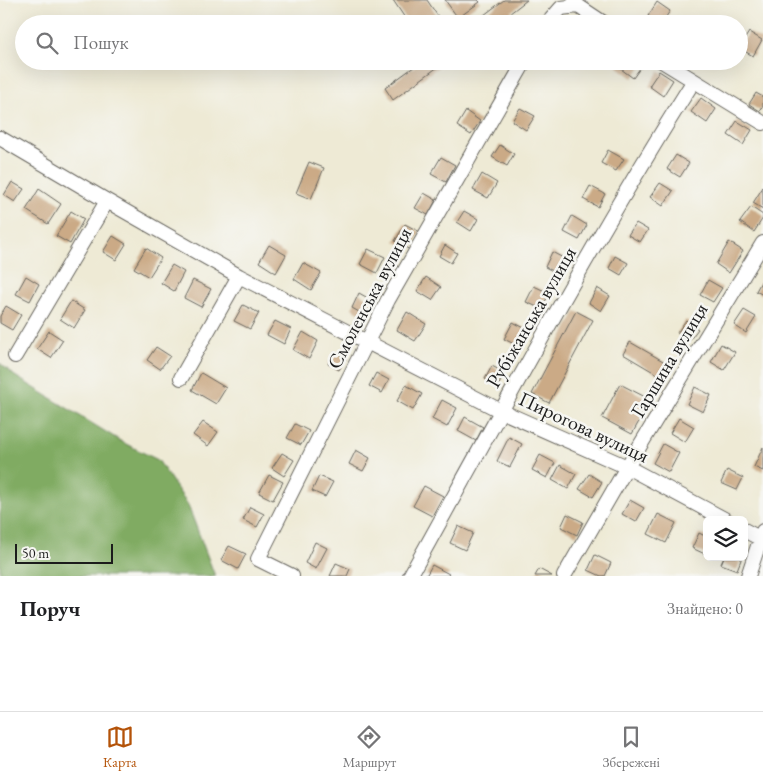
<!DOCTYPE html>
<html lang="uk">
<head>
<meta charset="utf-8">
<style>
	body { margin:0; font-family:"EB Garamond",serif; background:#f2f2f2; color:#202124 }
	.controls { position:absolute; right:15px; bottom:15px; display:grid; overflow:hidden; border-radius:8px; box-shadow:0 5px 20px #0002 }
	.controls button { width:45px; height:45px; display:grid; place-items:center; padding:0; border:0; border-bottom:1px solid #e0e0e0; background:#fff; color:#202124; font:25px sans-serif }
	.scale { position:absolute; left:15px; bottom:12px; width:98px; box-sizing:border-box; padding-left:5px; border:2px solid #1c1c1c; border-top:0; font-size:14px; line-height:18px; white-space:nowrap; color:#1c1c1c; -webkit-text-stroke:4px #f6f6f2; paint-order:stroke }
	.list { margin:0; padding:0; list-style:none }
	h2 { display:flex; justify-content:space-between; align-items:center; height:65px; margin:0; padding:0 20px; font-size:21px }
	h2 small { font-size:16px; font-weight:400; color:#757577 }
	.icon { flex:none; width:28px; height:28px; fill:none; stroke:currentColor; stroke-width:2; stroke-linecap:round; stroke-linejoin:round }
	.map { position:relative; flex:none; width:763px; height:576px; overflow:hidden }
	.search { position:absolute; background:#fff; box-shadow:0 5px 20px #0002; left:15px; right:15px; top:15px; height:55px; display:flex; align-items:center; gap:12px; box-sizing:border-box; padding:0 18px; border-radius:28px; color:#757577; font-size:19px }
	.sheet { height:135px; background:#fff }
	nav { display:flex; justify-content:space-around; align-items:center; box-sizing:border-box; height:70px; border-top:1px solid #e0e0e0; background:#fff; font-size:14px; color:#757577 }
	nav a { display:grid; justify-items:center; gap:2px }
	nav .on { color:#b45309 }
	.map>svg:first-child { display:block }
</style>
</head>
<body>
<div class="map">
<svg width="763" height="576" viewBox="0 0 763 576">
	<rect width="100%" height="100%" fill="#f6f6f2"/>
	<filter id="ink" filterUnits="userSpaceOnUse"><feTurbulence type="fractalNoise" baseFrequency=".02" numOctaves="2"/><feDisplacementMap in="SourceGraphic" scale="10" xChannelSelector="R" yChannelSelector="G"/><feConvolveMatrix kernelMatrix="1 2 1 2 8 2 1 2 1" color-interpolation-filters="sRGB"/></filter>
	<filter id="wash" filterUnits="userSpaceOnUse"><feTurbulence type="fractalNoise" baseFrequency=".0096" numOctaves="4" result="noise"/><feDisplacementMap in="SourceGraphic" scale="20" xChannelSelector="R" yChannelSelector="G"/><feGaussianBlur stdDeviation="1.12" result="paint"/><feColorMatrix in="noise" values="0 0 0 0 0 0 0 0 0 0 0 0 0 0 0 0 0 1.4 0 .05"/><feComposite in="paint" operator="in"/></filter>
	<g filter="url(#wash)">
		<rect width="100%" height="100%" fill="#eeead5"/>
		<!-- forest -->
		<path fill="#80ab62" stroke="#4e643f" d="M0 363 15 376 124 443 158 460 188 505 215 576H0Z"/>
		<g id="blocks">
			<!-- building -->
			<path fill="#cbaa86" d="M393 0H427L443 24H409Z
				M445 0H478L480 2 458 18Z
				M504 0H527L496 24H472Z
				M657 2 670 11 661 24H659L648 16Z
				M749 32 762 40 753 56 739 48Z
				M422 61H446L393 100 385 88Z
				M620 61H640L643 64 633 78 617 66Z
				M659 71 673 80 663 96 649 86Z
				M756 93 763 97V106L760 111 749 104Z
				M701 98 716 109 707 123 691 112Z
				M520 108 535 116 526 130 512 121Z
				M466 111 480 121 471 135 457 126Z
				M737 121 752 130 743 145 728 135Z
				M500 145 514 154 507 166 492 157Z
				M608 150 624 159 616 171 601 163Z
				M676 155 689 163 680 177 667 169Z
				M441 157 455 165 446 182 431 174Z
				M309 162 324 168 311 199 296 193Z
				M482 174 497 183 488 198 473 190Z
				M12 182 24 189 15 202 4 195Z
				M660 183 673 191 663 206 650 197Z
				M590 186 605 194 598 207 583 199Z
				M763 187V209L753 203Z
				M39 189 61 204 48 224 26 210Z
				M424 193 436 200 428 215 415 208Z
				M751 207 763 215V218L754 232 740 222Z
				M71 211 84 219 70 244 56 236Z
				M464 211 478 219 471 231 457 222Z
				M572 216 587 225 579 240 564 232Z
				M636 223 648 230 640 242 628 235Z
				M405 224 420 232 410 250 395 241Z
				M113 236 126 244 116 260 103 252Z
				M729 242 743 251 729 273 716 264Z
				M269 245 286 255 276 273 259 262Z
				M445 245 457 253 451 263 439 256Z
				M146 248 161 258 149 277 134 268Z
				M368 249 385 257 377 273 360 264Z
				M552 252 567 260 559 274 545 267Z
				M615 256 628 263 621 275 609 268Z
				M303 263 321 273 311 290 294 279Z
				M172 265 184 272 174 291 161 283Z
				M26 276 39 284 30 301 16 294Z
				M426 277 441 287 432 300 417 291Z
				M763 278V295L756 291Z
				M193 280 211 289 201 307 184 298Z
				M708 280 722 288 713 302 700 295Z
				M534 286 549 293 542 309 526 302Z
				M597 288 610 296 601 311 589 303Z
				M359 293 375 302 368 317 352 308Z
				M71 301 85 310 74 328 60 319Z
				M243 305 259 313 250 329 234 321Z
				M6 306 21 315 12 330 0 323V316Z
				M744 310 756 317 746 333 734 325Z
				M576 311 593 320 549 403 532 394Z
				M407 312 426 324 415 341 397 330Z
				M686 320 698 329 689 341 677 333Z
				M275 321 291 329 284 344 267 335Z
				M513 322 528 330 520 347 504 339Z
				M49 331 63 340 51 358 37 349Z
				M303 332 318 341 309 359 293 350Z
				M630 342 670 365 662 377 623 354Z
				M721 344 735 352 724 370 711 362Z
				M156 347 170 356 160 369 147 360Z
				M335 352 346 358 339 370 328 364Z
				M492 366 505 373 498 386 485 379Z
				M201 373 226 388 216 404 192 390Z
				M376 373 389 380 382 393 369 386Z
				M620 384 651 400 632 434 602 418Z
				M406 385 422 394 413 410 397 401Z
				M695 387 711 395 703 412 687 404Z
				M442 400 457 408 447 427 432 419Z
				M465 417 483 427 476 441 458 431Z
				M679 418 694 427 685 442 670 433Z
				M203 422 218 432 208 446 193 435Z
				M295 424 309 431 301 445 287 438Z
				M509 437 522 444 510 467 497 461Z
				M663 444 679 453 669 472 653 463Z
				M763 447V471L754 467Z
				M356 450 370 458 363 471 349 464Z
				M282 453 294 460 284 476 272 468Z
				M540 455 555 463 547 478 532 470Z
				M560 465 576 474 568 489 552 480Z
				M727 470 743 478 737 490 721 483Z
				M589 474 602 482 593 497 579 489Z
				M269 475 283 482 273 500 259 493Z
				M319 476 333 482 325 497 312 491Z
				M424 486 443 496 432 516 413 506Z
				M630 500 644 508 636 522 622 514Z
				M250 507 264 514 257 527 243 520Z
				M567 514 583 522 577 535 561 527Z
				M658 514 676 523 666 543 648 534Z
				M458 526 473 533 465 550 450 543Z
				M699 533 707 537V555L692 548Z
				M315 542 327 548 316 569 305 563Z
				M229 546 246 554 238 569 221 560Z
				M595 555 611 563 605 576H601L588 570Z
				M724 557H742L737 570 721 564Z
				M336 563 350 569 347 576H330Z
				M432 565 449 574 448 576H426Z
				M539 569 552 576H535Z"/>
		</g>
	</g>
	<g filter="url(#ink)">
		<use href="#blocks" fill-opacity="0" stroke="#66645d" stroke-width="1"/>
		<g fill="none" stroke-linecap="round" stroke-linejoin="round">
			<!-- street casing -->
			<g stroke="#66645d" stroke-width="16">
				<path id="street" d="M575 0 578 6 605 24
					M547 24 561 8 578 6
					M662 61 763 123
					M0 138 107 201 239 276 501 411 627 467 726 520
					M15 356 107 201
					M181 378 239 276
					M744 530 763 540
					M292 576 258 559 388 300 525 61
					M410 576C502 410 592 242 693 82
					M564 576 627 467 763 243
					M748 576 763 531"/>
			</g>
			<!-- street -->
			<use href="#street" stroke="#fff" stroke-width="14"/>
		</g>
	</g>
	<g text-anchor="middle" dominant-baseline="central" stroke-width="5" stroke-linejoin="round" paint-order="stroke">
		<!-- street labels -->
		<g font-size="20" fill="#1c1c1c" stroke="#f6f6f2">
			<text transform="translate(369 298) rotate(-62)">Смоленська вулиця</text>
			<text transform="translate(531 317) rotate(-60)">Рубіжанська вулиця</text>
			<text transform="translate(669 360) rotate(-59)">Гаршина вулиця</text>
			<text transform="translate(584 427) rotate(25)">Пирогова вулиця</text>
		</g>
	</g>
</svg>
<div class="controls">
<button><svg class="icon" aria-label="layers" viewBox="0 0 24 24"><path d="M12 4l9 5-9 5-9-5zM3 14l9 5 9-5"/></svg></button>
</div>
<div class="scale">50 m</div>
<div class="search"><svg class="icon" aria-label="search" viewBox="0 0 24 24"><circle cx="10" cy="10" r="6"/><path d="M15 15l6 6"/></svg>Пошук</div>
</div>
<section class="sheet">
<h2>Поруч<small>Знайдено: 0</small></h2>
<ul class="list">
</ul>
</section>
<nav>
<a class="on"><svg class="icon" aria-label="map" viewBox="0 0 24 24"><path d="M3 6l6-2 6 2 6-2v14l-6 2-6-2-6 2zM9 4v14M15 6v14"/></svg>Карта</a>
<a><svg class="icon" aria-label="directions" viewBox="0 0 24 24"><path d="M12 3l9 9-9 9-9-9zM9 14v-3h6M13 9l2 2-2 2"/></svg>Маршрут</a>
<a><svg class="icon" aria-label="saved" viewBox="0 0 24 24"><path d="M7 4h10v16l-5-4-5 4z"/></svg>Збережені</a>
</nav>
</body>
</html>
